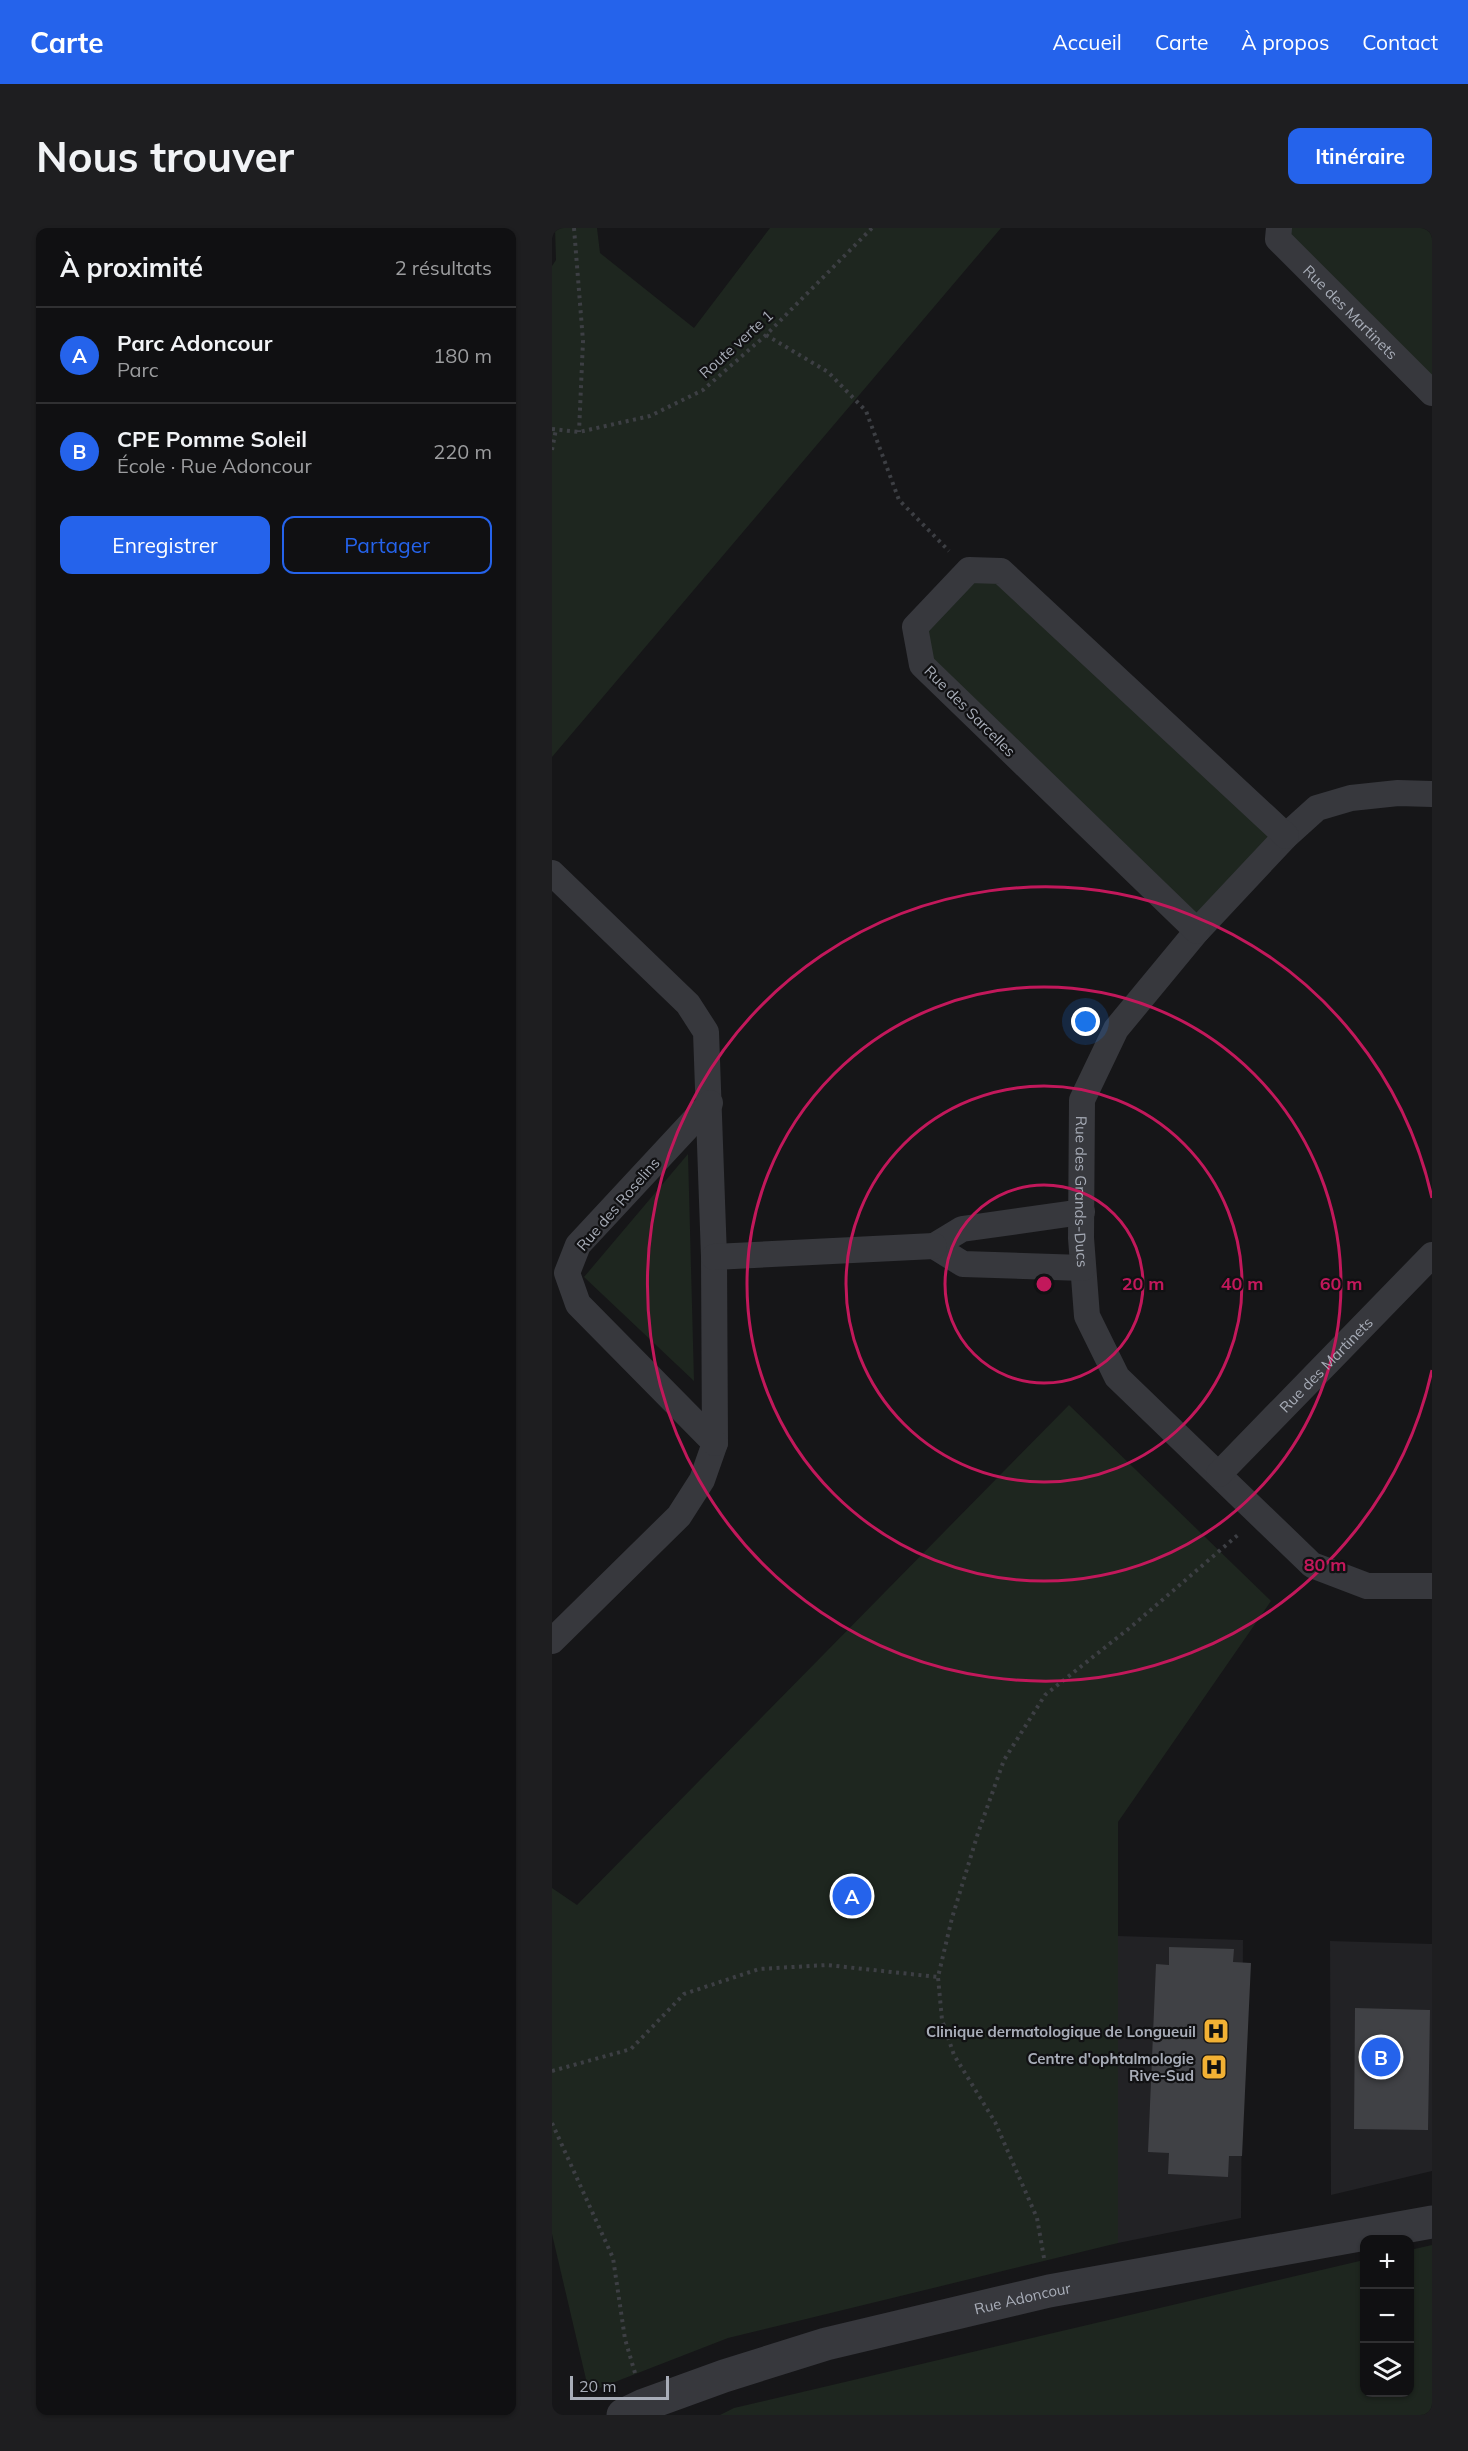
<!DOCTYPE html>
<html lang="fr">
<head>
<meta charset="utf-8">
<style>
	body { margin:0; font-family:Mulish,sans-serif; background:#1e1e20; color:#f1f3f6 }
	.controls { position:absolute; right:18px; bottom:18px; display:grid; overflow:hidden; border-radius:12px; box-shadow:0 2px 4px #0004 }
	.controls button { width:54px; height:54px; display:grid; place-items:center; padding:0; border:0; border-bottom:2px solid #303032; background:#101012; color:#f1f3f6; font:30px sans-serif }
	.scale { position:absolute; left:18px; bottom:15px; width:99px; box-sizing:border-box; padding-left:6px; border:3px solid #a8adb8; border-top:0; font-size:16px; line-height:21px; white-space:nowrap; color:#a8adb8; -webkit-text-stroke:4px #111113; paint-order:stroke }
	.you { position:absolute; left:534px; top:794px; width:21px; height:21px; margin:-15px; border:4px solid #fff; border-radius:50%; background:#1a73e8; box-shadow:0 0 0 9px #1a73e833 }
	.badge { display:grid; place-items:center; width:39px; height:39px; border-radius:50%; background:#2563eb; color:#fff; font-size:20px; font-weight:700 }
	.pin { position:absolute; translate:-50% -50%; border:3px solid #fff; box-shadow:0 2px 6px #0006 }
	.list { margin:0; padding:0; list-style:none }
	h2 { display:flex; justify-content:space-between; align-items:center; height:78px; margin:0; padding:0 24px; font-size:26px }
	h2 small { font-size:20px; font-weight:400; color:#9c9d9f }
	.list li { display:grid; grid-template-columns:39px 1fr auto; gap:18px; align-items:center; box-sizing:border-box; height:96px; padding:0 24px; border-top:2px solid #303032 }
	.list b { display:block; font-size:22px; white-space:nowrap }
	.list p { margin:0; font-size:20px; white-space:nowrap; color:#9c9d9f }
	.list em { font-size:20px; font-style:normal; color:#9c9d9f }
	.actions { display:flex; gap:12px; padding:18px 24px }
	.actions a { flex:1; padding:14px 0; border:2px solid #2563eb; border-radius:12px; text-align:center; font-size:21px; color:#2563eb }
	.actions .main { background:#2563eb; color:#fff }
	.icon { flex:none; width:33px; height:33px; fill:none; stroke:currentColor; stroke-width:2; stroke-linecap:round; stroke-linejoin:round }
	.map { position:relative; flex:none; width:880px; height:2187px; overflow:hidden; border-radius:12px }
	header { display:flex; align-items:center; gap:36px; box-sizing:border-box; height:84px; padding:0 30px; background:#2563eb; color:#fff }
	header strong { font-size:28px }
	nav { display:flex; gap:33px; margin-inline-start:auto; font-size:21px }
	.intro { display:flex; align-items:center; justify-content:space-between; box-sizing:border-box; height:144px; padding:0 36px }
	h1 { margin:0; font-size:42px }
	.button { padding:15px 27px; border-radius:12px; background:#2563eb; color:#fff; font-size:21px; font-weight:700 }
	main { display:flex; gap:36px; padding:0 36px }
	aside { flex:1; background:#101012; border-radius:12px; box-shadow:0 2px 4px #0004 }
	.map>svg:first-child { display:block }
</style>
</head>
<body>
<header>
<strong>Carte</strong>
<nav><a>Accueil</a><a>Carte</a><a>À propos</a><a>Contact</a></nav>
</header>
<div class="intro"><h1>Nous trouver</h1><a class="button">Itinéraire</a></div>
<main>
<aside>
<h2>À proximité<small>2 résultats</small></h2>
<ul class="list">
<li><span class="badge">A</span><div><b>Parc Adoncour</b><p>Parc</p></div><em>180 m</em></li>
<li><span class="badge">B</span><div><b>CPE Pomme Soleil</b><p>École · Rue Adoncour</p></div><em>220 m</em></li>
</ul>
<div class="actions"><a class="main">Enregistrer</a><a>Partager</a></div>
</aside>
<div class="map">
<svg width="880" height="2187" viewBox="0 0 880 2187">
	<rect width="100%" height="100%" fill="#161618"/>
	<!-- built -->
	<path fill="#222225" d="M566 1708 691 1712 689 1990 566 2015Z
		M778 1713 880 1716V1943L779 1967Z"/>
	<!-- green -->
	<path fill="#1e261f" d="M3 0H45L48 25 142 100 218 0H449L0 529V38L4 32Z
		M727 0H880V165Z
		M417 342 449 343 734 608 645 703 370 437 363 399Z
		M136 926 142 1153 32 1049Z
		M517 1177 719 1373 566 1594V2015L176 2110 37 2164 0 2006V1660L25 1677Z
		M880 2017V2187H168L182 2180 812 2032V2164H858V2022Z"/>
	<!-- building -->
	<path fill="#404145" d="M617 1719 682 1721 681 1734 699 1735 690 1928H677L676 1949 616 1946 617 1925 596 1924 604 1736 617 1737Z
		M803 1780 878 1782 876 1902 802 1901Z"/>
	<g fill="none" stroke-linecap="round" stroke-linejoin="round">
		<!-- path -->
		<path stroke="#3d3f44" stroke-width="4" stroke-dasharray="3 4.5" stroke-linecap="butt" d="M22 0 31 113 27 204
			M214 107 276 144 314 183 347 272 397 323
			M0 201 27 204 98 188 151 162 214 107 320 0
			M0 222 4 201
			M0 1843 79 1821 132 1766 207 1741 275 1737 386 1749
			M0 1895 61 2030 73 2111 83 2145
			M492 2030 485 1990 443 1894 402 1827 390 1792 386 1749 400 1690 426 1605 452 1532 493 1467 580 1398 687 1306"/>
		<!-- minor -->
		<g stroke="#37383d" stroke-width="26">
			<path id="s1" d="M727 0 726 11 880 165"/>
			<path id="s2" d="M880 566 846 565 799 570 765 580 734 608 645 703 564 801 530 872 529 1010 535 1088 565 1149 760 1337 815 1358H880"/>
			<path d="M0 645 136 776 154 804 162 1029 163 1215 150 1252 127 1288 0 1413"/>
			<path d="M645 703 370 437 363 399 417 342 449 343 734 608"/>
			<path d="M158 875 26 1017 15 1045 26 1076 163 1215"/>
			<path d="M530 984 410 1001 382 1018 411 1036 531 1040"/>
			<path d="M162 1029 382 1018"/>
			<path id="s3" d="M667 1246 880 1027"/>
		</g>
		<!-- tertiary -->
		<path stroke="#37383d" stroke-width="33" id="s4" d="M71 2187 92 2177 172 2148 274 2116 497 2063 880 1994"/>
	</g>
	<!-- distance rings -->
	<g fill="none" stroke="#c2185b" stroke-width="3">
		<circle cx="492" cy="1056" r="99"/>
		<circle cx="492" cy="1056" r="198"/>
		<circle cx="492" cy="1056" r="297"/>
		<path d="M880 1142A397 397 0 1 1 880 970"/>
	</g>
	<!-- icons -->
	<defs>
		<g id="hospital-square" transform="scale(1.35)"><rect x="-9" y="-9" width="18" height="18" rx="4" fill="#f2b134" stroke="#111113"/><path d="M-5-5h3v3.5h4V-5h3V5h-3V1.5h-4V5h-3Z" fill="#111"/></g>
	</defs>
	<g fill-rule="evenodd">
		<use href="#hospital-square" x="664" y="1803"/>
		<use href="#hospital-square" x="662" y="1839"/>
	</g>
	<g text-anchor="middle" dominant-baseline="central" stroke-width="4.5" stroke-linejoin="round" paint-order="stroke">
		<!-- street labels -->
		<g font-size="15" fill="#a8adb8" stroke="#111113">
			<text stroke="none"><textPath href="#s1" startOffset="114">Rue des Martinets</textPath></text>
			<text transform="translate(184 116) rotate(-42)">Route verte 1</text>
			<text transform="translate(418 483) rotate(45)">Rue des Sarcelles</text>
			<text stroke="none"><textPath href="#s2" startOffset="586">Rue des Grands-Ducs</textPath></text>
			<text transform="translate(66 976) rotate(-49)">Rue des Roselins</text>
			<text stroke="none"><textPath href="#s3" startOffset="153">Rue des Martinets</textPath></text>
			<text stroke="none"><textPath href="#s4" startOffset="417">Rue Adoncour</textPath></text>
		</g>
		<!-- poi labels -->
		<g font-size="15" font-weight="bold" fill="#a8adb8" stroke="#111113" text-anchor="end">
			<text x="644" y="1803">Clinique dermatologique de Longueuil</text>
			<text x="642" y="1830">Centre d'ophtalmologie<tspan x="642" dy="17">Rive-Sud</tspan></text>
		</g>
	</g>
	<circle cx="492" cy="1056" r="9" fill="#c2185b" stroke="#111113" stroke-width="3"/>
	<g font-size="18" text-anchor="middle" font-weight="bold" fill="#c2185b" stroke="#111113" stroke-width="4.5" stroke-linejoin="round" paint-order="stroke">
		<text x="591" y="1062">20 m</text>
		<text x="690" y="1062">40 m</text>
		<text x="789" y="1062">60 m</text>
		<text x="773" y="1343">80 m</text>
	</g>
</svg>
<div class="controls">
<button>+</button>
<button>−</button>
<button><svg class="icon" aria-label="layers" viewBox="0 0 24 24"><path d="M12 4l9 5-9 5-9-5zM3 14l9 5 9-5"/></svg></button>
</div>
<div class="scale">20 m</div>
<div class="you"></div>
<div class="pin badge" style="left:300px;top:1668px">A</div>
<div class="pin badge" style="left:829px;top:1829px">B</div>
</div>
</main>
</body>
</html>
